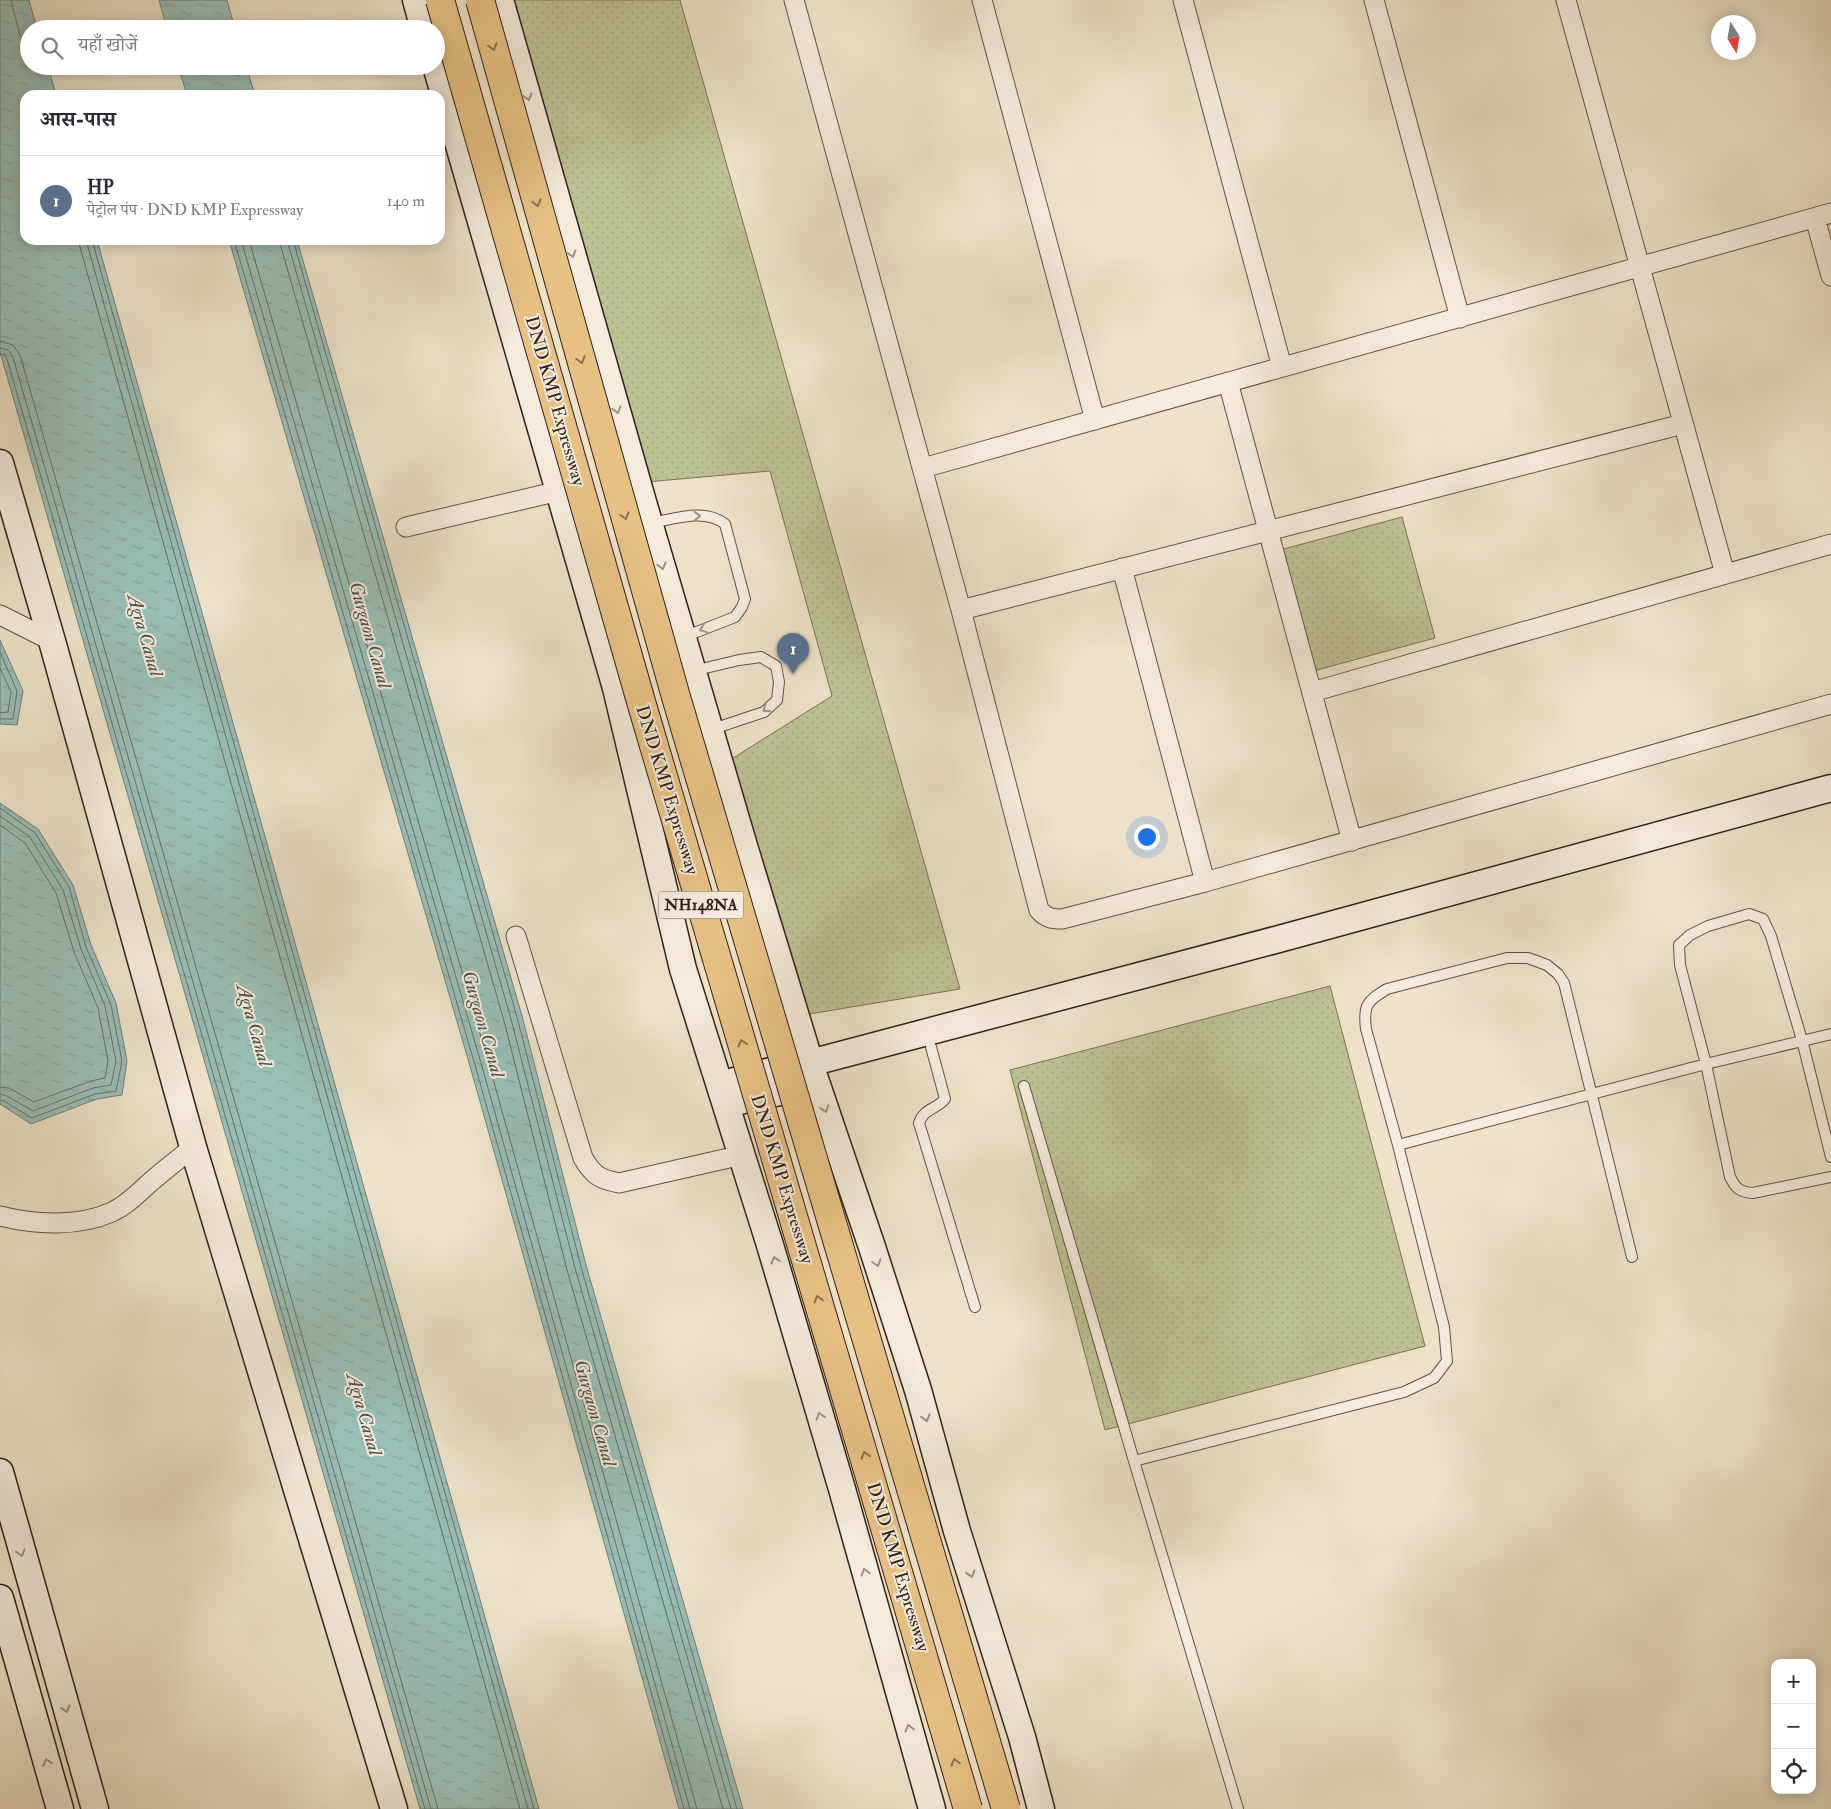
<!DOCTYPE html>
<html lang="hi">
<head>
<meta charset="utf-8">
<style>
	body { margin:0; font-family:"IM FELL Double Pica","Noto Serif Devanagari",serif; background:#f2f2f3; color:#2b2b33 }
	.controls { position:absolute; right:15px; bottom:15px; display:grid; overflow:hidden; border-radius:10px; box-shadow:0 2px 12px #0003 }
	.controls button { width:45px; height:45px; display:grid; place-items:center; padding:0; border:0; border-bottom:1px solid #e1e1e2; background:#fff; color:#2b2b33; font:25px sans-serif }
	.compass { position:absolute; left:1711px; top:15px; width:45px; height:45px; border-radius:50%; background:#fff; box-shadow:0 2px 12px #0003; rotate:169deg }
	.you { position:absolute; left:1146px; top:836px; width:18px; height:18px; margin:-12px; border:4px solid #fff; border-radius:50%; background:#1a73e8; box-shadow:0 0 0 8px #1a73e833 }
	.badge { display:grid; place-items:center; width:32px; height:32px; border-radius:50%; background:#8f2418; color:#fff; font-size:16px; font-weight:700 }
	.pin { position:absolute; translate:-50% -41px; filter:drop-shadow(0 1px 2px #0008) }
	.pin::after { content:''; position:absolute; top:26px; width:18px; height:15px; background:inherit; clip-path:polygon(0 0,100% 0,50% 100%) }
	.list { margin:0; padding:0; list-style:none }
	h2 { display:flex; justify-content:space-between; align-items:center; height:65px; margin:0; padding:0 20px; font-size:21px }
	h2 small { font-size:16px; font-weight:400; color:#7c7c81 }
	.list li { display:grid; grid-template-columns:32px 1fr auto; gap:15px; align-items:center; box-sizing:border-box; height:90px; padding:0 20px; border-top:1px solid #e1e1e2 }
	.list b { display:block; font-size:19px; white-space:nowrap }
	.list p { margin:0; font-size:16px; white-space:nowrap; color:#7c7c81 }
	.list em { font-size:16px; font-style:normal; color:#7c7c81 }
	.icon { flex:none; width:28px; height:28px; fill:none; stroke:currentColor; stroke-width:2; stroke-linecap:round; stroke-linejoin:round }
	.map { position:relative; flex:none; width:1831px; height:1809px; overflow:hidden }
	.search { position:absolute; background:#fff; box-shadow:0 2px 12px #0003; left:20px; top:20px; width:425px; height:55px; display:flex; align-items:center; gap:12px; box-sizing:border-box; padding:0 18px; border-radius:28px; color:#7c7c81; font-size:19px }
	.panel { position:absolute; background:#fff; box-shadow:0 2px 12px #0003; left:20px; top:90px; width:425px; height:155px; border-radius:15px }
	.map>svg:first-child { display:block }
</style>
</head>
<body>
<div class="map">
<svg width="1831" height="1809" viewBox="0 0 1831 1809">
	<defs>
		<pattern id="grass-dots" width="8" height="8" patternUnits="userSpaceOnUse" patternTransform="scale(1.25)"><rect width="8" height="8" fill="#bcc294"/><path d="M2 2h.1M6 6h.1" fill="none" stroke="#a2a67f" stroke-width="1.8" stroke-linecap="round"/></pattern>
		<pattern id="water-ripples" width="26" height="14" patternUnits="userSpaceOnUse" patternTransform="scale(1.25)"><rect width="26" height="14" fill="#99beb5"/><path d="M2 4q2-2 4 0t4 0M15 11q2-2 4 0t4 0" fill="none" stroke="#84a39b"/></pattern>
	</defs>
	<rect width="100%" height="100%" fill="#eee2c9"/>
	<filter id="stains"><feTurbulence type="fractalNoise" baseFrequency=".004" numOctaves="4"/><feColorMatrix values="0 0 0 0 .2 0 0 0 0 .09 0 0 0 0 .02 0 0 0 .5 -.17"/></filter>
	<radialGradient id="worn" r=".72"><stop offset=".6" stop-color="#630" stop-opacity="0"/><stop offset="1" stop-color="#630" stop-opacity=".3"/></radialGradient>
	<!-- grass -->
	<path fill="url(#grass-dots)" stroke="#777156" d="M508 0H680L960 989 791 1017 722 765 832 696 770 471 646 482Z
		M1402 517 1435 638 1313 671 1280 550Z
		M1330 986 1425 1346 1105 1430 1010 1070Z"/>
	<!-- water -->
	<path fill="url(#water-ripples)" stroke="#707f77" d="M0 0H29L37 29H29V66H48L56 95H25V240H97L539 1809H420L0 352Z
		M159 0H227L235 29H167Z
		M178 66H246L255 95H187Z
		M229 240H297L522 1016 586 1265 743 1809H679L470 1066Z
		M0 640 23 691 17 725 0 724Z
		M0 803 38 829 73 885 91 945 116 1003 127 1061 122 1095 97 1099 31 1124 0 1104Z"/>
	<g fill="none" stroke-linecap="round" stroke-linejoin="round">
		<!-- shore -->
		<path stroke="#666f67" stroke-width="1" d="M11 0 20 36 29 45
			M78 240 520 1809
			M86 240 528 1809
			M92 240 534 1809
			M234 240 475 1065 684 1809
			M241 240 481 1063 690 1809
			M249 240 488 1061 697 1809
			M279 240 504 1021 567 1270 723 1809
			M287 240 511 1019 575 1268 731 1809
			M293 240 517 1017 581 1267 737 1809
			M0 341 13 345 20 355 438 1809
			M0 348 8 350 13 357 431 1809
			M0 354 5 355 7 359 425 1809
			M0 652 17 691 13 719H0
			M0 668 11 692 8 712 0 713
			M0 808 35 833 69 887 86 947 111 1005 122 1061 116 1091 95 1094 32 1118 4 1101 0 1100
			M0 816 30 837 63 890 81 949 105 1006 116 1061 111 1085 93 1088 33 1111 7 1096 0 1094
			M0 825 25 843 56 893 74 952 98 1008 108 1061 105 1078 91 1081 34 1102 9 1088 0 1087"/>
		<!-- lane casing -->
		<g stroke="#615045" stroke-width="12">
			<path id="lane" d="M650 523C675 519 704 508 725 524L745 599 742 607 735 617 684 637
				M693 671 739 660 761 657 776 666 779 682 777 700 764 712 710 730
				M931 1047 945 1099C937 1109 923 1109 919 1123L975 1307
				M1024 1086 1134 1461
				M1398 1145 1366 1029C1363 1005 1367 1001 1387 989L1507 958H1528L1547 965 1558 974 1564 983 1632 1257
				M1831 1157 1802 1040 1771 936 1763 919 1749 914 1708 926 1690 935 1679 945 1680 965 1706 1064 1730 1177C1736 1189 1740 1192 1753 1193L1831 1177
				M1238 1809 1134 1461 1404 1392 1434 1378 1447 1361 1444 1327 1398 1145 1706 1064 1831 1034"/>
		</g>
		<!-- street casing -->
		<g stroke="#615045" stroke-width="21">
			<path id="street" d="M794 0 961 610 1039 910C1046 918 1052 919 1062 919L1205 882 1831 704
				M982 0 1095 420
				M1183 0 1282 367
				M1374 0 1460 318
				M1566 0 1725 574
				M1815 218 1831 276
				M1228 382 1352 841
				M923 468 1831 213
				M406 527 559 491
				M1122 568 1205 882
				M961 610 1683 424
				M0 615 52 641
				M1312 692 1831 544
				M516 936 583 1158C593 1175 599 1179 619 1183L742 1155
				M0 1216C36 1225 78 1227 112 1212 129 1204 141 1190 154 1179 167 1168 180 1158 193 1147"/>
		</g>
		<!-- secondary casing -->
		<g stroke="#322019" stroke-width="29">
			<path id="secondary" d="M416 0 424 29
				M500 0 643 502 744 846 815 1079 872 1247 918 1390 957 1531 1022 1737 1041 1809
				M436 66 616 688 683 969 770 1245 842 1489 932 1809
				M0 463 52 641 193 1147 394 1809
				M731 1082 796 1064 810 1063 1279 939 1831 788
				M735 1102 802 1087 813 1080
				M0 1472 95 1809
				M0 1598 60 1809"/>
		</g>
		<!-- lane -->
		<use href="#lane" stroke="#f4ecdc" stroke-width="10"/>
		<!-- street -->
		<use href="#street" stroke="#f4ecdc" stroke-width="19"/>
		<!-- secondary -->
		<use href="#secondary" stroke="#f4ecdc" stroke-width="26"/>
		<!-- highway-bridge casing -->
		<g stroke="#322019" stroke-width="30" stroke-linecap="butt">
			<path id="highway-bridge" d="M440 0 642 705 968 1809
				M480 0 676 697 1006 1809"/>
		</g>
		<!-- highway-bridge -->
		<use href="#highway-bridge" stroke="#e7c184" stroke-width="28"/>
	</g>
	<!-- one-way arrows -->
	<defs><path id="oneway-chevron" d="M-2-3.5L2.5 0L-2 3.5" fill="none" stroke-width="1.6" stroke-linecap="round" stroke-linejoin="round" transform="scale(1.25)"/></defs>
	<g stroke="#8c704e">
		<use href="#oneway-chevron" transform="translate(493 47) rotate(74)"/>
		<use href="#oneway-chevron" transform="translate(537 203) rotate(74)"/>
		<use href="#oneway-chevron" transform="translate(581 360) rotate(74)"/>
		<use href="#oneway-chevron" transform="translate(625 516) rotate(74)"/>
		<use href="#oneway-chevron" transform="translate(742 1043) rotate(-107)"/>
		<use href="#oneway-chevron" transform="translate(818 1299) rotate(-107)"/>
		<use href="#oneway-chevron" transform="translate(865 1455) rotate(-107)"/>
		<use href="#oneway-chevron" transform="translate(955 1762) rotate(-106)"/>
	</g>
	<g stroke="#9d9084">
		<use href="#oneway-chevron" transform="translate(528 97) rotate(74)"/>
		<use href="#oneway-chevron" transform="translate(572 254) rotate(74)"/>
		<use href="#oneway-chevron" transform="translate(617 410) rotate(74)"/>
		<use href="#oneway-chevron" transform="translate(697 516) rotate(-2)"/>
		<use href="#oneway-chevron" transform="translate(662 566) rotate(74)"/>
		<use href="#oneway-chevron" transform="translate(703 629) rotate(158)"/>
		<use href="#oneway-chevron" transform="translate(766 709) rotate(146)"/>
		<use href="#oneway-chevron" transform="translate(825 1109) rotate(71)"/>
		<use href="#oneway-chevron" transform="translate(775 1260) rotate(-106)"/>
		<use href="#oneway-chevron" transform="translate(877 1263) rotate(72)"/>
		<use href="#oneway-chevron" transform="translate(820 1416) rotate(-106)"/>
		<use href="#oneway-chevron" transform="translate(926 1418) rotate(74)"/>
		<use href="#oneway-chevron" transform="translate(21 1553) rotate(74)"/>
		<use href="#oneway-chevron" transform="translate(865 1572) rotate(-106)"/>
		<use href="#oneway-chevron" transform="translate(971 1574) rotate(73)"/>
		<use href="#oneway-chevron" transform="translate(66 1709) rotate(74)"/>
		<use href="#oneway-chevron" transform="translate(909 1728) rotate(-106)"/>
		<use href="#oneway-chevron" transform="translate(47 1762) rotate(-106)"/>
	</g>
	<g text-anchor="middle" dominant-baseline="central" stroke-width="4" stroke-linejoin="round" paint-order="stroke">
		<!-- shield labels -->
		<rect fill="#f4ecdc" stroke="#6c5d54" stroke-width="1" x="658.5" y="891.5" width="85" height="27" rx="4"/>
		<g font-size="16" font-weight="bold" fill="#322019">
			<text x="701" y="905">NH148NA</text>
		</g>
		<!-- street labels -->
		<g font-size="18" fill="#322019" stroke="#f4ecdc">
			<text transform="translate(555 401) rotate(74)">DND KMP Expressway</text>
			<text transform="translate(667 790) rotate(73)">DND KMP Expressway</text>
			<text transform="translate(782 1179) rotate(73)">DND KMP Expressway</text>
			<text transform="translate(898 1567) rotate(73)">DND KMP Expressway</text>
		</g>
		<!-- water labels -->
		<g font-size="19" font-style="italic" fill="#514f48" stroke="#f4ecdc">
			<text transform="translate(145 635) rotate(74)">Agra Canal</text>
			<text transform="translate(370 635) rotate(74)">Gurgaon Canal</text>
			<text transform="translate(483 1024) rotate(74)">Gurgaon Canal</text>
			<text transform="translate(254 1025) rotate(74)">Agra Canal</text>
			<text transform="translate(595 1413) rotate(74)">Gurgaon Canal</text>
			<text transform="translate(364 1414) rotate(74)">Agra Canal</text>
		</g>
	</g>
	<rect width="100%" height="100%" filter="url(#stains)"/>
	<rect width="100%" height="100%" fill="url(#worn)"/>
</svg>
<div class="controls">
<button>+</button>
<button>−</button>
<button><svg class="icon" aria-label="locate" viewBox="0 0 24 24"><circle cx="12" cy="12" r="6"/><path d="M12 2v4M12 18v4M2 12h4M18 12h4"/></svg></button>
</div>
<svg class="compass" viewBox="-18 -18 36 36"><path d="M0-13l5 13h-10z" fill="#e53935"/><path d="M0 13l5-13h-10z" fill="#7c7c81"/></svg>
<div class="you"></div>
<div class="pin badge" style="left:793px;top:674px;background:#5c6f8a">1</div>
<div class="search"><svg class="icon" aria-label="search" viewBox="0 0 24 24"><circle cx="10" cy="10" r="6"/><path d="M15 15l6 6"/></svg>यहाँ खोजें</div>
<section class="panel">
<h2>आस-पास<small></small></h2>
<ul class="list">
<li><span class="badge" style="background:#5c6f8a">1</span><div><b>HP</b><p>पेट्रोल पंप · DND KMP Expressway</p></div><em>140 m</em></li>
</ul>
</section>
</div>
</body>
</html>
